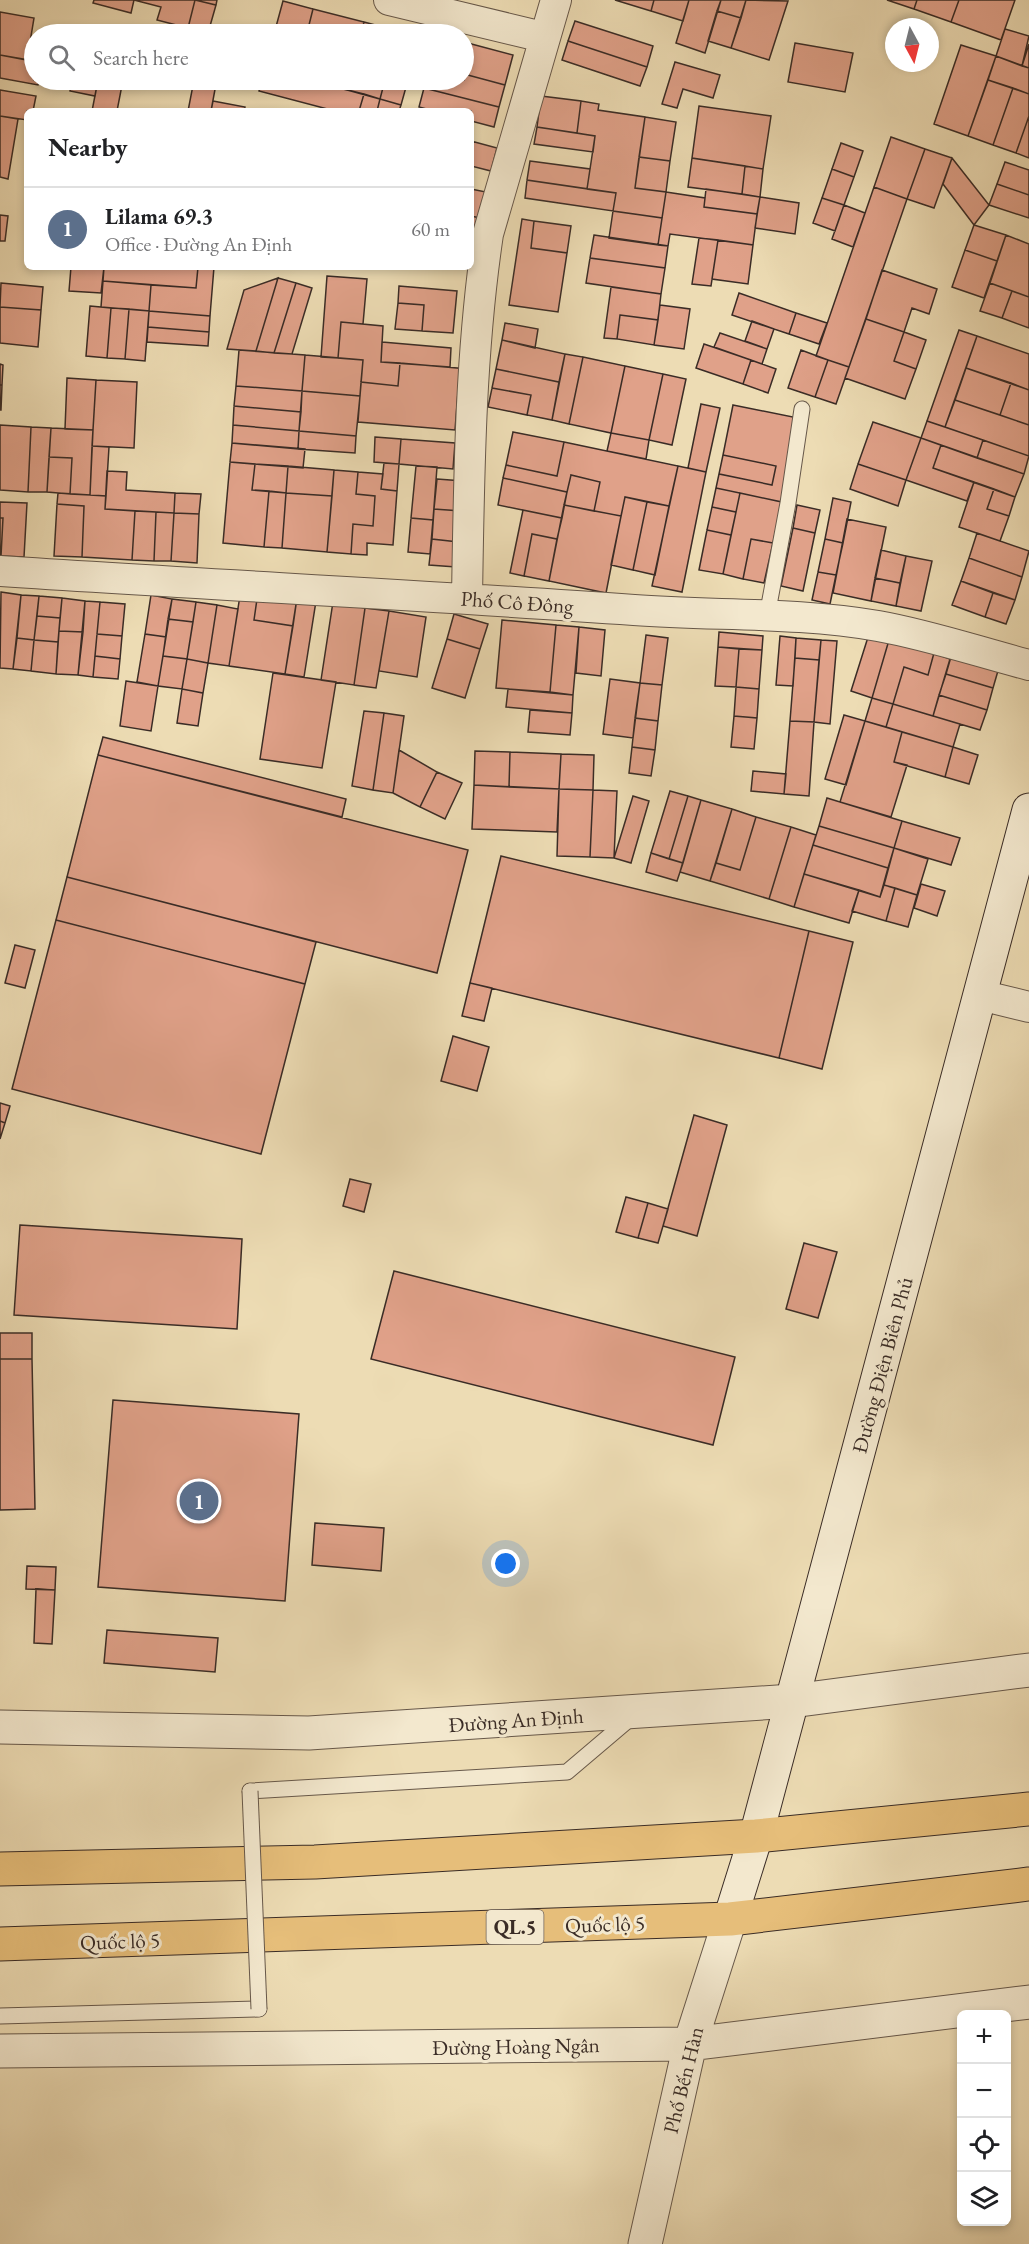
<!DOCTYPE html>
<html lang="en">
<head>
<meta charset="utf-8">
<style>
	body { margin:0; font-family:"EB Garamond",serif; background:#f6f6f6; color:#202124 }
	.controls { position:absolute; right:18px; bottom:18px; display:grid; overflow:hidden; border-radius:9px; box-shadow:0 3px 9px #0003 }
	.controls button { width:54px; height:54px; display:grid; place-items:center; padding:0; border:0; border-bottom:2px solid #e0e0e0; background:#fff; color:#202124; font:30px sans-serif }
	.compass { position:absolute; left:885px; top:18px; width:54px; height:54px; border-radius:50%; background:#fff; box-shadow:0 3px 9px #0003; rotate:173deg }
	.you { position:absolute; left:506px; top:1564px; width:21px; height:21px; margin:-15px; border:4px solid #fff; border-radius:50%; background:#1a73e8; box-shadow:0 0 0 9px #1a73e833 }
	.badge { display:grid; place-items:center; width:39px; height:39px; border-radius:50%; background:#1a73e8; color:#fff; font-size:20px; font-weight:700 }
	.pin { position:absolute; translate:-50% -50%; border:3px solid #fff; box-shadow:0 2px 6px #0006 }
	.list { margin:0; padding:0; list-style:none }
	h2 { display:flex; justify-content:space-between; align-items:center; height:78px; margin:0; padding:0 24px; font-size:26px }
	h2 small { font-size:20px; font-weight:400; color:#757577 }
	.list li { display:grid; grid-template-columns:39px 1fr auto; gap:18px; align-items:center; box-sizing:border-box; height:84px; padding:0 24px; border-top:2px solid #e0e0e0 }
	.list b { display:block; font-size:22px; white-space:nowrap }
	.list p { margin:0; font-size:20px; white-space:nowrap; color:#757577 }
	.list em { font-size:20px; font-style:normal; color:#757577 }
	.icon { flex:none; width:33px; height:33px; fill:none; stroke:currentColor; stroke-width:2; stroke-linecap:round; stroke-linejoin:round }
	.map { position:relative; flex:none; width:1029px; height:2244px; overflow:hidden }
	.search { position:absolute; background:#fff; box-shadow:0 3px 9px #0003; left:24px; top:24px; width:450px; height:66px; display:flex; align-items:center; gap:15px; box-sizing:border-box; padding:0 21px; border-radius:33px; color:#757577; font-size:22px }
	.panel { position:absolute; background:#fff; box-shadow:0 3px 9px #0003; left:24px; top:108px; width:450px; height:162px; border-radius:9px }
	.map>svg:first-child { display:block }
</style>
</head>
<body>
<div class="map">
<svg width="1029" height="2244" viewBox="0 0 1029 2244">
	<rect width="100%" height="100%" fill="#eddcb4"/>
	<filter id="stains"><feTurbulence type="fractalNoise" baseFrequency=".00333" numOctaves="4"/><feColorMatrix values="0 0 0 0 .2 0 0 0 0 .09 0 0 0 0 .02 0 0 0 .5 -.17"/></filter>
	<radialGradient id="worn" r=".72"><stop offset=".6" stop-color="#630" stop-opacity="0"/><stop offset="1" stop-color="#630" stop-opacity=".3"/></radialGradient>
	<!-- building -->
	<path fill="#e0a189" stroke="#3a2c26" stroke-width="1.5" d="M94 0H134L131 13 93 3Z
		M134 0H217L216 5 195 0 188 28 157 20 161 7Z
		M195 0 216 5 208 33 188 28Z
		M615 0H654L651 11Z
		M654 0H689L683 21 651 11Z
		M689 0H721L705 53 676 43Z
		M721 0H746L741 18 717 11Z
		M746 0 788 1 769 60 731 48Z
		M887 0H917L914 9Z
		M917 0H959L951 22 914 9Z
		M959 0H1015L1001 40 951 22Z
		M283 1 313 9 308 29 330 34H274Z
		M313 9 364 22 361 34H330L308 29Z
		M717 11 741 18 731 48 708 41Z
		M0 12 34 18 27 60 0 55Z
		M575 21 653 46 647 67 568 41Z
		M364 22 398 31 397 34H361Z
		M1005 29 1029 36 1022 66 996 56Z
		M568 41 647 67 640 86 562 60Z
		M464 42 513 55 505 85 464 74Z
		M795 43 853 53 845 92 788 82Z
		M1029 44V68L1022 66Z
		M961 45 996 56 968 136 934 124Z
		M0 55 34 61V80H39L38 85 0 78Z
		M996 56 1029 68V94L988 80Z
		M675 62 720 75 713 98 683 89 677 108 662 104Z
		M464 74 505 85 499 107 424 88 427 80H464Z
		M72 80H98L95 96 70 91Z
		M98 80H123L117 111H92Z
		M194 80 216 84 211 111H188Z
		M195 80H217L216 84Z
		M217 80H247L245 89 216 84Z
		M262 80H321L320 83 364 94 359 111H335L259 91Z
		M321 80H349L347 90 320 83Z
		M349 80H385L380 99 347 90Z
		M385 80H408L401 105 380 99Z
		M408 80H427L424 88 407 83Z
		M988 80 1013 88 993 145 968 136Z
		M424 88 499 107 494 127 471 121V111H434L419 107Z
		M1013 88 1029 94V116L1016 153 993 145Z
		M0 90 36 96 33 111H27V120L0 116Z
		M364 94 380 99 377 111H359Z
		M541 96 581 101 577 133 537 127Z
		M380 99 401 105 399 111H377Z
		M213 101 245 107 244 111H211Z
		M581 101 599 104 598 110 645 117 635 188 666 192 662 218 613 211 616 193 587 189 595 136 577 133Z
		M699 106 771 116 763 169 692 158Z
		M0 116 18 119 8 179 0 177Z
		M1029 116V158L1016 153Z
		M645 117 676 122 670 161 639 157Z
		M537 127 595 136 593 152 534 144Z
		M891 137 925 149 907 199 874 187Z
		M471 141 497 148 491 171 471 166Z
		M841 143 863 151 854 177 832 169Z
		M925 149 952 158 934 208 907 199Z
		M639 157 670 161 666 192 635 188Z
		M692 158 745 166 742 194 688 187Z
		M952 158 989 205 974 225 943 184Z
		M530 161 590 169 587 189 527 180Z
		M1005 162 1029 170V195L997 184Z
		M745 166 763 169 760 197 742 194Z
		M832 169 854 177 844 205 822 198Z
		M527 180 616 193 613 211 525 198Z
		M997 184 1029 195V218L989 205Z
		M874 187 907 199 849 367 816 356Z
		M471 189 486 192 480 218 471 216Z
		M706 189 760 197 757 214 704 207Z
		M666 192 705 198 704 207 757 214 753 245 670 234 668 246 658 245Z
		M760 197 799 203 795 234 755 228Z
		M822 198 844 205 835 231 813 223Z
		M844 205 865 213 853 247 832 239Z
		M613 211 662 218 658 245 609 238Z
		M0 215 8 216 5 241H0Z
		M471 216 480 218 476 236 471 235Z
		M522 219 534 221 531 248 567 253 558 312 509 305Z
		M534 221 571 226 567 253 531 248Z
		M974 225 1006 235 997 261 965 250Z
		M594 235 668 246 665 268 590 258Z
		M1006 235 1029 244V297L990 283Z
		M699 238 718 240 711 286 692 284Z
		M718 240 753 245 748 284 712 279Z
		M965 250 997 261 984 298 952 287Z
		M590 258 665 268 661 294 586 283Z
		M71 267H104L101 293 69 291Z
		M104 267H198L196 288 103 281Z
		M198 267H214L210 316 149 311 151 285 196 288Z
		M882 270 937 289 929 314 912 308 904 332 866 319Z
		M327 276 367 279 363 324 341 322 338 358 321 357Z
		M278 278 296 283 274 353 256 351Z
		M278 278 256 351 227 349 244 290Z
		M103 281 151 285 149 311 101 307Z
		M1 283 43 287 41 310 0 307Z
		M296 283 312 288 292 354 274 353Z
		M990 283 1012 291 1002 318 980 311Z
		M399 286 457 291 453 333 422 331 424 305 398 303Z
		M611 287 661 294 658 320 620 315 617 339 604 338Z
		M1012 291 1029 297V328L1002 318Z
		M739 293 796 313 789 334 732 315Z
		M398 303 424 305 422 331 395 329Z
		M660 305 690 309 684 349 654 345Z
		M90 306 111 308 107 358 86 356Z
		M0 307 41 310 38 347 0 343Z
		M111 308 129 309 125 359 107 358Z
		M129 309 149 311 145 361 125 359Z
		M149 311 210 316 209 332 148 327Z
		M796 313 827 323 819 344 789 334Z
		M620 315 658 320 654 345 617 339Z
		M866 319 904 332 894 361 916 369 905 399 845 378Z
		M752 321 774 329 767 349 745 341Z
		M341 322 383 326 381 362 400 363 398 386 361 382 363 360 338 358Z
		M505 323 538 329 535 348 502 340Z
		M148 327 209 332 208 346 147 342Z
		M959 330 977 336 945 427 927 421Z
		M904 332 926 340 916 369 894 361Z
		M720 333 767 349 762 364 714 347Z
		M977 336 1029 354V390L966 368Z
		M502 340 565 354 559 382 496 369Z
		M382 342 451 348 450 367 381 362Z
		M704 344 751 360 743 384 696 368Z
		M239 350 305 355 302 391 236 386Z
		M801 350 828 360 815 397 788 388Z
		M565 354 583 357 569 424 552 420Z
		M305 355 363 360 360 396 302 391Z
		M583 357 625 366 611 433 569 424Z
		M751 360 776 369 768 393 743 384Z
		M828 360 849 367 836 404 815 397Z
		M400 363 468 369 458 392 455 430 358 422 361 382 398 386Z
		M0 364 3 365 2 385H0Z
		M625 366 663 374 649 440 611 433Z
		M966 368 1011 383 1000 415 955 400Z
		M496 369 559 382 552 420 527 415 531 395 492 388Z
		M663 374 686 379 672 445 649 440Z
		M67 378 96 380 93 430 65 429Z
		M96 380 137 382 134 448 92 446Z
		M1011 383 1029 390V425L1000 415Z
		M0 385H2L1 410H0Z
		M236 386 302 391 301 412 234 406Z
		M492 388 531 395 527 415 488 407Z
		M302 391 360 396 356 436 299 431Z
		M955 400 1029 425V456L945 427Z
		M701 404 720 408 706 472 688 468Z
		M733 405 798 418 782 502 716 488 719 474 772 485 776 466 723 455Z
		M234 406 301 412 299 431 233 425Z
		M927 421 983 440 977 458 921 438Z
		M873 422 921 438 906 480 858 464Z
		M0 425 31 427 28 492 0 490Z
		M233 425 299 431 298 449 232 443Z
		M31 427 51 428 47 492H28Z
		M51 428 93 430 90 495 70 494 72 458 49 457Z
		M299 431 356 436 355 453 298 449Z
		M513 432 564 442 557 476 506 465Z
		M611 433 649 440 646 459 607 451Z
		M375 437 401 439 399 464 374 462Z
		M921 438 941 445 933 468 974 482 967 501 906 480Z
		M401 439 455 443 453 469 399 464Z
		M983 440 1029 456 1024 474 977 458Z
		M564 442 678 466 669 506 625 497 621 516 594 511 600 482 571 475 567 492 503 478 506 465 557 476Z
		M232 443 305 449 303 468 230 462Z
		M941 445 1024 474 1015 497 933 468Z
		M92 446 109 447 106 496 90 495Z
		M723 455 776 466 772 485 719 474Z
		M49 457 72 458 70 494 47 492Z
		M230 462 255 464 252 490 269 491 264 547 223 543Z
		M384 463 399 464 397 491 381 489Z
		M255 464 288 466 286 493 252 490Z
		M858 464 906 480 898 506 850 489Z
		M288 466 334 470 332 496 286 493Z
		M416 466 437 467 433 520 411 518Z
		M678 466 706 472 682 592 652 586Z
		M334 470 358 472 356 494 375 496 373 526 353 524 351 554 327 552Z
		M107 471 127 472 126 490 175 493 174 513 105 509Z
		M358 472 383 474 381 489 397 491 393 545 367 543V555L351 554 353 524 373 526 375 496 356 494Z
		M571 475 600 482 594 511 564 505Z
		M503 478 567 492 562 518 498 505Z
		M437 479 463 481 461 511 434 509Z
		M974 482 994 489 987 509 1009 516 1000 541 959 527Z
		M716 488 740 493 736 512 712 507Z
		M994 489 1015 497 1009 516 987 509Z
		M269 491 286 493 282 548 264 547Z
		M58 493 106 496 105 509 135 511 132 560 82 557 84 506 57 504Z
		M175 493 201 494 199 514 174 513Z
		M286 493 332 496 327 552 282 548Z
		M740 493 782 502 773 543 751 539 743 579 723 574Z
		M625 497 647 502 633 570 611 565Z
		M833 498 851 502 843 543 825 539Z
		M0 502 27 503 24 557 1 556 3 518H0Z
		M647 502 669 506 655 575 633 570Z
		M57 504 84 506 82 557 54 556Z
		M564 505 621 516 606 593 549 581Z
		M797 505 820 510 815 533 793 528Z
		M712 507 736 512 731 535 707 530Z
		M434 509 461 511 458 542 432 539Z
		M523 510 562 518 557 539 532 534 524 576 510 573Z
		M135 511 156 512 154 561 132 560Z
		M156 512 174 513 171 561H154Z
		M174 513 199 514 197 563 171 561Z
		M0 518H3L1 556H0Z
		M411 518 433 520 430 554 408 552Z
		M847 519 886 527 871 601 833 593Z
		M793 528 815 533 803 591 781 586Z
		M707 530 731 535 723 574 699 570Z
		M977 533 1029 551 1022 577 969 558Z
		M532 534 557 539 549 581 524 576Z
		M432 539 458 542 456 567 429 565Z
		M751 539 773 543 764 583 743 579Z
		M825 539 843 543 836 575 818 572Z
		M881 550 906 556 900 583 875 578Z
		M906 556 932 561 921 611 896 606Z
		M969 558 1022 577 1015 600 961 581Z
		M818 572 836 575 830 604 812 600Z
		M875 578 900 583 896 606 871 601Z
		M961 581 993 593 985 617 952 605Z
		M241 589 258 592 254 620 293 626 285 674 229 666Z
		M1 592 21 595 13 669 0 668Z
		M258 592 297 598 293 626 254 620Z
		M993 593 1015 600 1006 624 985 617Z
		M21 595 39 596 34 640 17 638Z
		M151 595 172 599 166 637 145 634Z
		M39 596 62 598 60 618 37 616Z
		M62 598 85 601 83 632 59 631Z
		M297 598 316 601 304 677 285 674Z
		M172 599 196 602 193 622 168 619Z
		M85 601 100 602 93 677 78 675Z
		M100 602 125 604 122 636 97 634Z
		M196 602 217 605 208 663 187 659Z
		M333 602 365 608 354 685 321 680Z
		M217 605 238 609 229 666 208 663Z
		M365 608 389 611 376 688 354 685Z
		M389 611 426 617 417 677 379 671Z
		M454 614 488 624 480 649 447 639Z
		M37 616 60 618 58 642 34 640Z
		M168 619 193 622 187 659 163 656Z
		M502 620 556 625 550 692 496 688Z
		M556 625 579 627 573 695 550 692Z
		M579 627 605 630 601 676 576 673Z
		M59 631 83 632 78 675 56 674Z
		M719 632 763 636 762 650 718 647Z
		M97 634 122 636 120 659 95 656Z
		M145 634 166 637 158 686 137 682Z
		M869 634 889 640 872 698 851 691Z
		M646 635 668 638 662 685 640 683Z
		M780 636 796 638 793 686 776 685Z
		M17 638 34 640 31 671 13 669Z
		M796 638 821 640 819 660 795 658Z
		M447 639 480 649 465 698 432 688Z
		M34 640 58 642 56 674 31 671Z
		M821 640 837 641 830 724 814 722Z
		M889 640 934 653 928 675 904 667 893 704 872 698Z
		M955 643 1002 657 993 688 946 674Z
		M718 647 739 649 736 687 715 686Z
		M739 649 762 650 759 689 736 687Z
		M934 653 950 659 933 716 893 704 904 667 928 675Z
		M95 656 120 659 118 679 93 677Z
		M163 656 187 659 182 689 158 686Z
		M795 658 819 660 814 722 790 721Z
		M187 659 208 663 203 693 182 689Z
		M273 673 336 682 322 768 260 759Z
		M946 674 993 688 987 710 939 695Z
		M610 679 640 683 633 738 603 734Z
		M126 681 158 686 151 731 120 726Z
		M640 683 662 685 658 721 635 718Z
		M736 687 759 689 757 718 734 716Z
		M182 689 203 693 198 726 177 723Z
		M508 689 573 695 572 713 506 707Z
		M939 695 987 710 980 730 933 716Z
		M872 698 893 704 886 727 865 721Z
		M893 704 960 724 953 747 886 727Z
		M530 710 572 713 570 735 528 732Z
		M364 711 384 713 373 790 352 786Z
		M384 713 404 716 393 793 373 790Z
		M844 715 865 721 846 785 825 779Z
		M734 716 757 718 754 749 731 747Z
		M635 718 658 721 655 750 632 747Z
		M790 721 814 722 809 796 784 794Z
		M865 721 902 732 894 762 907 765 891 817 840 802Z
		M902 732 953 747 945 777 894 762Z
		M103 737 346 799 342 817 98 755Z
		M632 747 655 750 651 776 629 773Z
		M953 747 978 755 969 784 945 777Z
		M399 750 437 772 420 807 393 793Z
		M475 751 510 752 509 787 474 785Z
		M510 752 561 754 559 789 509 787Z
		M561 754 594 755 593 790 559 789Z
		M98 755 468 850 437 973 67 877Z
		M753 771 786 774 784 794 751 791Z
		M437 772 462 783 445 819 420 807Z
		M474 785 559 789 557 832 472 829Z
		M559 789 593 790 590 857 557 856Z
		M593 790 617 791 614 858 590 857Z
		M670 791 688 796 669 859 651 853Z
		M633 796 649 801 631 863 614 858Z
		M688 796 701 800 683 863 669 859Z
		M827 798 902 821 894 848 819 826Z
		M701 800 732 809 710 881 680 872Z
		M732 809 756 817 740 870 716 863Z
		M756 817 791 827 769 899 710 881 716 863 740 870Z
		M902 821 960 838 951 865 894 848Z
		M819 826 894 848 888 868 813 845Z
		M791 827 816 835 794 907 769 899Z
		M813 845 888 868 880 897 804 874Z
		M894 848 928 859 917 895 884 885Z
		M651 853 683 863 677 881 646 872Z
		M501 856 809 931 779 1058 470 983Z
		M804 874 859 890 849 923 794 907Z
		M67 877 316 942 305 984 56 920Z
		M921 884 945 891 937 916 914 908Z
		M884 885 895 888 886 921 852 911 859 890 880 897Z
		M895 888 917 895 908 927 886 921Z
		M56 920 305 984 261 1154 12 1089Z
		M809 931 853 942 822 1069 779 1058Z
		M15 945 35 950 25 988 5 983Z
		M470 983 492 988 484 1021 462 1016Z
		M453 1036 489 1047 477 1091 441 1081Z
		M0 1103 10 1106 5 1123 0 1121Z
		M694 1115 727 1125 697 1236 663 1226Z
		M0 1121 5 1123 0 1139Z
		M350 1179 371 1184 364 1212 343 1206Z
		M626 1197 648 1203 638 1238 616 1232Z
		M648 1203 668 1209 658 1243 638 1238Z
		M20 1225 242 1239 237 1329 14 1315Z
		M804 1243 837 1252 818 1318 786 1309Z
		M394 1271 735 1357 713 1445 371 1359Z
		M0 1333H32V1359H0Z
		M0 1359H32L35 1509 0 1510Z
		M113 1400 299 1414 285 1601 98 1587Z
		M315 1523 384 1528 381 1571 312 1565Z
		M27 1566 56 1567 55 1590 26 1589Z
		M36 1589 55 1590 52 1644 34 1643Z
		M107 1630 218 1638 215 1672 104 1663Z"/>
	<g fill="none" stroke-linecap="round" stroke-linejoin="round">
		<!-- service casing -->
		<g stroke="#67584a" stroke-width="17">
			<path id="service" d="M767 616 788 503 802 409
				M250 1791 567 1772 633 1716
				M0 2016 259 2009"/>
		</g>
		<!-- minor casing -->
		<g stroke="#67584a" stroke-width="32">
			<path id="minor" d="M389 0 543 37
				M0 571C211 585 423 595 634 610 715 616 798 612 878 626 929 635 979 652 1029 665
				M467 598C469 477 470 354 488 234L556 0
				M980 995 1029 1007"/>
		</g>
		<!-- tertiary casing -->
		<g stroke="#67584a" stroke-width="35">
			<path id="tertiary" d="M0 1727 309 1733 792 1701 1029 1670
				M0 2051 690 2044 1029 2002
				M645 2244 690 2044 730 1919"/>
		</g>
		<!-- secondary casing -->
		<g stroke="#3a2c26" stroke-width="35">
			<path id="secondary" d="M730 1919 756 1836 1029 810"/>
		</g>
		<!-- trunk casing -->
		<g stroke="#3a2c26" stroke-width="35">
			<path id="trunk" d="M0 1869 315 1862 756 1836 1029 1809
				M0 1944 730 1919 1029 1884"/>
		</g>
		<!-- service -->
		<use href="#service" stroke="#f3e8ce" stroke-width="15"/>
		<!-- minor -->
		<use href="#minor" stroke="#f3e8ce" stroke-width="30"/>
		<!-- tertiary -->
		<use href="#tertiary" stroke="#f3e8ce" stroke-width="33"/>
		<!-- secondary -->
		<use href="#secondary" stroke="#f3e8ce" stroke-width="33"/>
		<!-- trunk -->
		<use href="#trunk" stroke="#e6be7a" stroke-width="33"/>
		<!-- service-bridge casing -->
		<g stroke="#67584a" stroke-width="17" stroke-linecap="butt">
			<path id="service-bridge" d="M250 1791 259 2009"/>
		</g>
		<!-- service-bridge -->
		<use href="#service-bridge" stroke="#f3e8ce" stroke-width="15"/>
	</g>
	<g text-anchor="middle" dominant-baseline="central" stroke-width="6" stroke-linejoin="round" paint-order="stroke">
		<!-- shield labels -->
		<rect fill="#f3e8ce" stroke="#726458" stroke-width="1.5" x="486.5" y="1910" width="57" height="34" rx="4.5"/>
		<g font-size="20" font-weight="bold" fill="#3a2c26">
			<text x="515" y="1927">QL.5</text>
		</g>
		<!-- street labels -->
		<g font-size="21" fill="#3a2c26" stroke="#f3e8ce">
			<text transform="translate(517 602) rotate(4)">Phố Cô Đông</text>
			<text transform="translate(882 1365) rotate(-75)">Đường Điện Biên Phủ</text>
			<text transform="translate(516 1720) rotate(-4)">Đường An Định</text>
			<text transform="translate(605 1924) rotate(-2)">Quốc lộ 5</text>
			<text transform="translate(120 1941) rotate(-2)">Quốc lộ 5</text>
			<text transform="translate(516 2046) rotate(-1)">Đường Hoàng Ngân</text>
			<text transform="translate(683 2080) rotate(-76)">Phố Bến Hàn</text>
		</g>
	</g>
	<rect width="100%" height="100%" filter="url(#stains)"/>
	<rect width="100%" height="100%" fill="url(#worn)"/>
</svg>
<div class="controls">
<button>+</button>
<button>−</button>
<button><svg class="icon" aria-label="locate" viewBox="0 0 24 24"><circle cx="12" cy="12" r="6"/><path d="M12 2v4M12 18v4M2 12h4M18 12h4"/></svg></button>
<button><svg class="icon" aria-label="layers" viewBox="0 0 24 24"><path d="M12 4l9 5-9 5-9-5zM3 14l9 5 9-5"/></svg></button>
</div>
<svg class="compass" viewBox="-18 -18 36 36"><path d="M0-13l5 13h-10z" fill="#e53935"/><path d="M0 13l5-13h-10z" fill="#757577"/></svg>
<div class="you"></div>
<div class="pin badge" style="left:199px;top:1501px;background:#5c6f8a">1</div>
<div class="search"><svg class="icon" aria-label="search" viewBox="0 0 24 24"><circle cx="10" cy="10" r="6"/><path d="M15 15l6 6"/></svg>Search here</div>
<section class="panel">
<h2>Nearby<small></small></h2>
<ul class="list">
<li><span class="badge" style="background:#5c6f8a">1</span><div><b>Lilama 69.3</b><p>Office · Đường An Định</p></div><em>60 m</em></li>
</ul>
</section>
</div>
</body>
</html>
